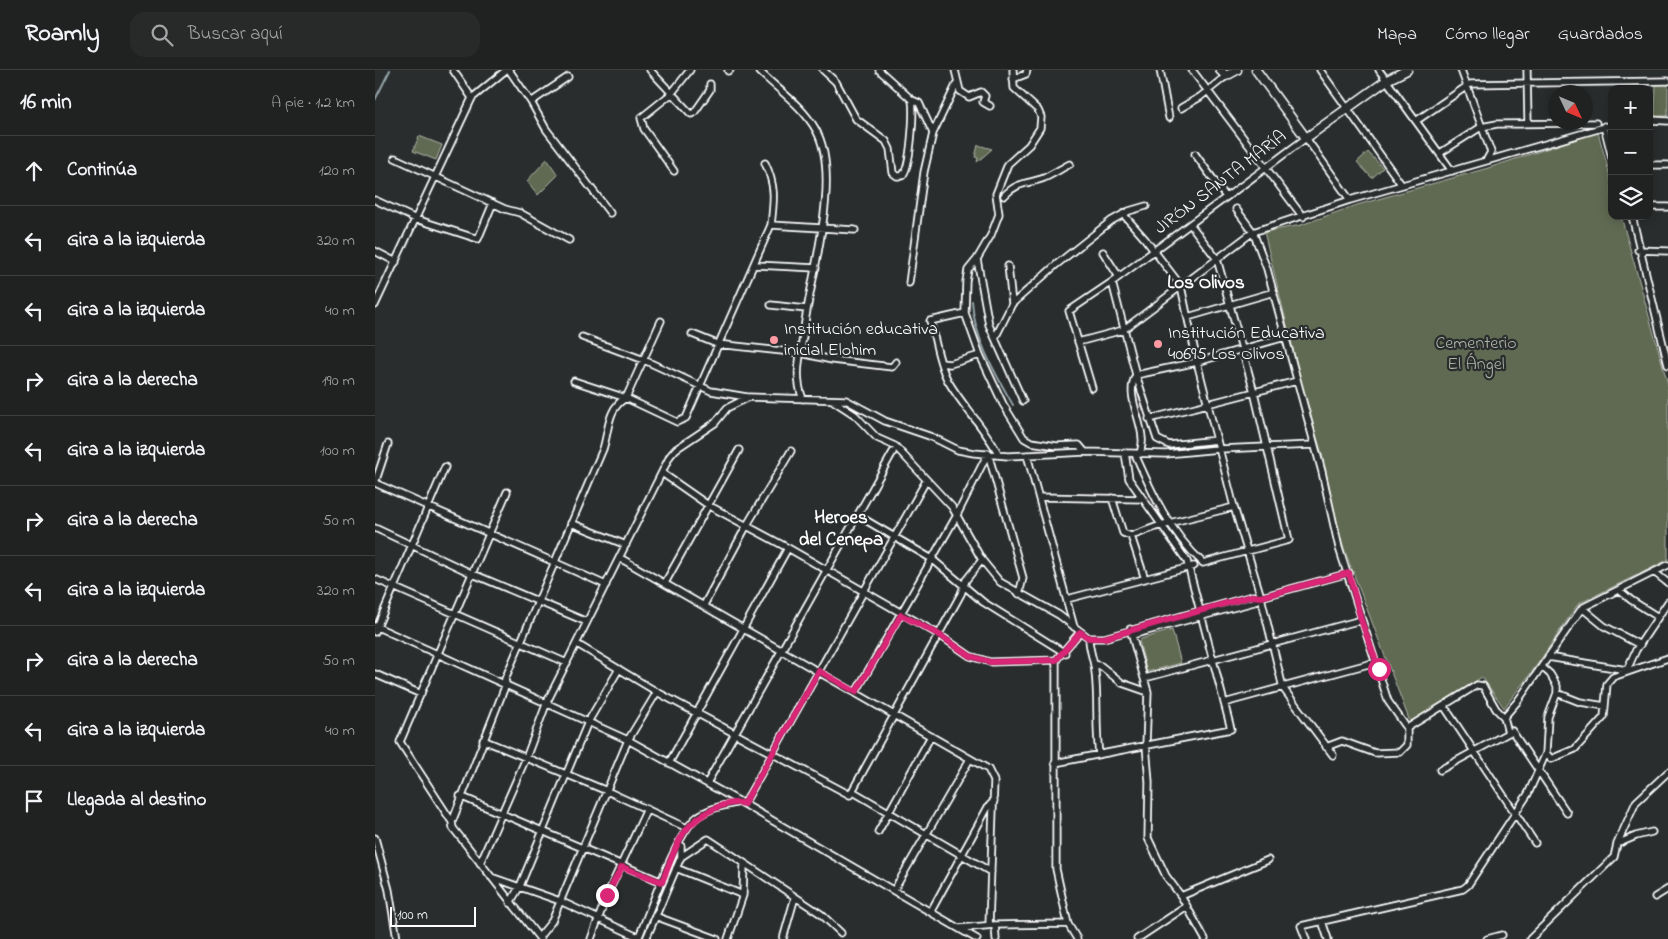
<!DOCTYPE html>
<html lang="es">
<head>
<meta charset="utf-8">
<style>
	body { margin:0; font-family:"Indie Flower",sans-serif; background:#282a2a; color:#f1f3f6 }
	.controls { position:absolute; right:15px; top:15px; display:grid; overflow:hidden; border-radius:10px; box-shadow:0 2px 12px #0003 }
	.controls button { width:45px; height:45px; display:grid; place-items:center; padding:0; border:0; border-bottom:1px solid #3d3f40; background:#202222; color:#f1f3f6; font:25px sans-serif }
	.compass { position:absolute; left:1173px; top:15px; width:45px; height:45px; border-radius:50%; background:#202222; box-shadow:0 2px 12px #0003; rotate:134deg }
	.scale { position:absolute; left:15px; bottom:12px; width:86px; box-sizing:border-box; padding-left:5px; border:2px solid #fff; border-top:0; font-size:14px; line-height:18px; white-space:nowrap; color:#fff; -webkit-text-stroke:4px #2a2d2e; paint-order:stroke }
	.stop { position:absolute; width:15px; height:15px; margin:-11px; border:4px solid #db2777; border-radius:50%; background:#fff }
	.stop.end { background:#db2777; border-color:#fff; box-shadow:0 1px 5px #0008 }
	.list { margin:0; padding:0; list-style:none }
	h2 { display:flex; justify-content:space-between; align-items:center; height:65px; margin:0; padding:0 20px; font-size:21px }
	h2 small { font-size:16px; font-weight:400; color:#a2a4a5 }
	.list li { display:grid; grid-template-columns:32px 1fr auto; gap:15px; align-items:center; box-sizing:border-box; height:70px; padding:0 20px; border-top:1px solid #3d3f40 }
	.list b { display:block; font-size:19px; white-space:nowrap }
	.list em { font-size:16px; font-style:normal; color:#a2a4a5 }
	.icon { flex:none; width:28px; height:28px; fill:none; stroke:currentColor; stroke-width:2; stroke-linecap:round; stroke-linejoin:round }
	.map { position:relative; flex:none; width:1293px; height:869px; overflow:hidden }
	header { display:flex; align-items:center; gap:30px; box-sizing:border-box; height:70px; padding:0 25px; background:#202222; border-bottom:1px solid #3d3f40 }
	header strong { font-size:24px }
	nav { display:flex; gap:28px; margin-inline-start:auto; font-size:18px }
	.search { width:350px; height:45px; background:#282a2a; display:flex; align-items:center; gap:12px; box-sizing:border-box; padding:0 18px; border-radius:15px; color:#a2a4a5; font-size:19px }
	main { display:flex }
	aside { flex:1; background:#202222 }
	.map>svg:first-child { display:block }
</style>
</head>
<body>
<header>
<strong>Roamly</strong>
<div class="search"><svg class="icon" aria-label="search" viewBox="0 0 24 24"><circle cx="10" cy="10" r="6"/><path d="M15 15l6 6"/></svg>Buscar aquí</div>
<nav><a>Mapa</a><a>Cómo llegar</a><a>Guardados</a></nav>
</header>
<main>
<aside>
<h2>16 min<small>A pie · 1.2 km</small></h2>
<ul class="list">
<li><svg class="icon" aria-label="ahead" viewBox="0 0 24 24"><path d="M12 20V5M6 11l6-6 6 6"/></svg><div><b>Continúa</b></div><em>120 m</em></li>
<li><svg class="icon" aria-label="left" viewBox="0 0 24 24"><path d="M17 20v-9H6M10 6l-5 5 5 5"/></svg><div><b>Gira a la izquierda</b></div><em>320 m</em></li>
<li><svg class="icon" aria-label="left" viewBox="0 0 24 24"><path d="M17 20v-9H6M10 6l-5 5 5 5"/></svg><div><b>Gira a la izquierda</b></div><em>40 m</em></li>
<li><svg class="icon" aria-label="right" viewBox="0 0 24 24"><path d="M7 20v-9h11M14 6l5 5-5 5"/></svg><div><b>Gira a la derecha</b></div><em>190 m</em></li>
<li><svg class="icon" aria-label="left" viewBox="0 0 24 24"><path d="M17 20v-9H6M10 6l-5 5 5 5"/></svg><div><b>Gira a la izquierda</b></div><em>100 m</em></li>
<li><svg class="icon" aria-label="right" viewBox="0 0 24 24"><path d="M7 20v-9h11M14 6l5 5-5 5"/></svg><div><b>Gira a la derecha</b></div><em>50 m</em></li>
<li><svg class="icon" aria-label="left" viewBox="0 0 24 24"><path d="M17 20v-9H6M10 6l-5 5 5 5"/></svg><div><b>Gira a la izquierda</b></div><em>320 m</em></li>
<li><svg class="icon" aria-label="right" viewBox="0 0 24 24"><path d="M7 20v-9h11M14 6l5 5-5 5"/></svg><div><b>Gira a la derecha</b></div><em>50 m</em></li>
<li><svg class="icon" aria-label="left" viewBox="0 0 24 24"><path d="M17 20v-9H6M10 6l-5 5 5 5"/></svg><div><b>Gira a la izquierda</b></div><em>40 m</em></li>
<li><svg class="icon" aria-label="arrive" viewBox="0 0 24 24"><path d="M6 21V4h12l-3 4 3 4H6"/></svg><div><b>Llegada al destino</b></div></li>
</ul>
</aside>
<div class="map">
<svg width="1293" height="869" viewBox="0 0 1293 869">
	<rect width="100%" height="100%" fill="#2a2d2e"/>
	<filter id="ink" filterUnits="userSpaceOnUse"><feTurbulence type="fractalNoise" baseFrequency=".02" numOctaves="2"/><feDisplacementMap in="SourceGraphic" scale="10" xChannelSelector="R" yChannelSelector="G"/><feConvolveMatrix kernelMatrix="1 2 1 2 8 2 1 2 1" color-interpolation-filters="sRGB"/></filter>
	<g filter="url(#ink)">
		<!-- green -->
		<path fill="#616b52" stroke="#b0b5a8" d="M1281 13 1293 14V46H1280Z
			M1223 62 1237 113V146H1246L1293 314V490L1203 534 1162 595 1129 638 1107 607 1035 652 966 471 947 384 931 332 889 162 926 155 982 135 1113 98Z
			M44 66 67 75 61 90 38 81Z
			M603 75 617 79 602 92 603 88 600 87Z
			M993 82 1008 98 997 108 982 92Z
			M172 89 183 105 163 125 152 111Z
			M797 560 806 593 772 602 764 571 766 569Z"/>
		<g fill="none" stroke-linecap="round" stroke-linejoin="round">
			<!-- stream -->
			<path stroke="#93a4a9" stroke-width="2" d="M0 30 15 0
				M597 231C599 268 620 303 638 335"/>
			<!-- street casing -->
			<g stroke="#fff" stroke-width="9">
				<path id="street" d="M78 0 97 28
					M134 0 156 32 171 59 235 143
					M275 0 316 44 319 43 335 20V14
					M383 0C403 20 427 35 441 60 468 109 434 210 428 266 425 288 419 307 428 329
					M448 0 461 12 481 49 511 71 515 79 518 103 522 106H527C536 98 539 43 537 30
					M504 0 537 30 544 33 558 63 549 102 534 213
					M580 0 585 21 594 27 606 22 610 26 608 32 615 36
					M638 0 639 18 663 40 666 47 665 58 654 75 633 94 621 124 624 144 616 165 602 189 614 255 648 331
					M785 0 794 48
					M817 0 928 147
					M945 0 1026 114
					M1004 0 1077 101
					M1086 0 1116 82 1111 91
					M1152 0 1153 53
					M353 1 355 0
					M638 9 651 4 652 0
					M156 32 193 7
					M806 38 825 27 851 6
					M1274 50 1293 51
					M1041 51 1095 14 1293 11
					M1229 56 1237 88
					M558 63 582 13
					M1065 83 1106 57 1122 54 1221 53
					M820 84 851 127
					M20 88 130 139 145 143 194 170
					M1274 95H1293
					M299 101 269 59 266 48 296 24 315 0
					M629 126C643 111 654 114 669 108 678 104 687 98 695 94
					M0 130 41 149 103 169 118 133
					M1274 137H1293
					M861 139 878 162 892 199 947 402 964 478 1013 631 1032 658V675L1025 682 1000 683 967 671 951 677
					M748 144 770 169 806 216 822 292 859 437 886 527 908 618 958 685
					M1257 146 1293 295
					M396 155 480 160
					M1263 180 1293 181
					M0 181 21 192
					M728 182 744 207
					M602 189 593 200 591 211 590 243 605 285 628 334 649 368 656 372 682 376 704 375 710 382
					M379 195 441 198
					M633 196 637 234
					M737 212 761 305 782 369 794 375 842 370
					M0 235 97 28 131 0
					M396 235 431 239
					M590 243 555 251C561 270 563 293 573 311 588 337 610 358 624 385
					M813 247 899 222
					M317 264 342 274 426 283 457 290 517 297 521 292
					M207 267 269 290 336 321 372 327
					M620 268 637 234 682 194 736 151 754 141 771 136
					M703 272 748 260 878 162 975 130
					M566 293 575 294 605 285
					M761 305 822 292 910 267
					M761 305C750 324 766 348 767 368 768 374 766 379 765 384
					M199 311 251 328 302 352 311 348 396 155C399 130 401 116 390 93
					M717 318 694 241 737 212 931 68 975 130 1237 55
					M457 330 480 345 502 368 520 376 577 437 607 490 625 512 684 545 714 568H729L877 526 886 527 974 503
					M774 349 922 311
					M613 383 648 508 644 524
					M760 384C777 423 795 463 828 493L914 470 879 322 842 189 815 154
					M652 385 699 557
					M287 403 333 435 413 478 563 564 595 586 615 592 681 590 705 562
					M0 413 231 515
					M0 413 13 374
					M665 427 767 429
					M737 428 748 463 756 466
					M482 445 557 489 608 532 690 583
					M196 453 251 475
					M0 458 98 504 212 552
					M245 488 613 699 619 711 614 855
					M1279 502 1293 513
					M0 509 192 593
					M770 509 756 466 786 455 859 437
					M290 513 364 380
					M1244 520 1256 530 1283 547
					M692 529 819 496
					M329 535 372 455 416 381
					M1207 538 1229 556 1265 575
					M0 556 253 670 369 734 602 869
					M755 559 773 622 771 675 774 712 773 768 791 806 806 826 830 869
					M0 562 70 397
					M757 565 879 532 886 527
					M714 568C714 578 717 585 719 595 724 622 720 655 724 684
					M202 574 282 622 475 725 586 524 591 510 607 490
					M1173 587 1252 600
					M681 590V799L693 854 702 869
					M719 594 726 596 747 613 773 622
					M1251 602 1261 580 1293 532
					M0 604 46 624
					M770 608 986 550
					M481 622 582 445 613 383
					M1182 623 1205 632 1230 636
					M849 633 1001 592
					M1069 636 1160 773
					M1129 647 1133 663 1137 661 1192 743
					M1032 658 1102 615 1108 616 1121 639 1129 647 1142 632 1207 538 1293 495
					M108 670 232 721 312 758
					M1171 683 1176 689 1200 679 1229 647 1232 614 1238 607 1293 588
					M294 693 413 478
					M680 693 856 659 812 491 754 409 750 383
					M1065 700 1133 663
					M332 713 518 382
					M477 721 616 802
					M85 726 287 812
					M369 734 551 411
					M77 752 25 672 132 422
					M503 762 556 666
					M0 768 14 820 22 869
					M304 772 306 776V787
					M1242 774 1261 766 1277 762
					M105 793 151 688 172 632 295 386 301 379 340 353 352 338 374 327 471 330 510 351 557 367 583 380 599 383 633 386 710 382 791 384 844 379 939 375
					M301 798 368 825
					M116 807 185 831 263 867
					M519 820 595 689
					M806 826 893 790
					M1280 827 1293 819
					M135 833 145 816 213 652 244 599
					M556 841 613 737 619 731
					M280 846 342 869
					M947 851 953 869
					M620 855 621 869
					M585 858 620 855 693 854
					M164 867 177 851 253 670 282 622
					M165 869 78 758 77 752 131 614 130 609 228 379C234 361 232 338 251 328L286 251
					M216 869 232 825 272 739
					M263 869C274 843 302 762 322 747 334 738 351 735 365 732
					M271 869 306 787 333 769 446 844 466 863
					M353 869 368 825 369 794
					M408 869 420 827
					M762 869 812 836
					M931 869 926 856 1088 819 1093 815 1153 724 1171 683 1173 647 1182 623V616L1175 604 1167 597
					M1112 869 1127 865
					M1155 869 1239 787 1242 774 1261 732 1293 702"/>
			</g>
			<!-- secondary casing -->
			<g stroke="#fff" stroke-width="11">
				<path id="secondary" d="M845 0 851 6 862 0
					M881 0 931 68 1012 10 1032 0"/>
			</g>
			<!-- street -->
			<use href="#street" stroke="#2a2d2e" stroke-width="5.5"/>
			<!-- secondary -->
			<use href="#secondary" stroke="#2a2d2e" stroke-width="8"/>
		</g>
	</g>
	<g fill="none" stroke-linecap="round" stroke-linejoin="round" filter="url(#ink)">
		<!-- route -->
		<path stroke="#db2777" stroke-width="6" d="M232 825 247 797 287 812C302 776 304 754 343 737 350 734 362 731 369 734L444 601 481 622 526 545 563 564 595 586 615 592 681 590 705 562 714 568H729L877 526 886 527 974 503 986 550 1004 599"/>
	</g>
	<!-- markers -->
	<g fill="#ff9aa2" stroke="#2a2d2e" stroke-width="2">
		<circle cx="399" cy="270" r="5"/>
		<circle cx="783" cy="274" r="5"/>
	</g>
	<g text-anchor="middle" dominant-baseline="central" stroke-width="4.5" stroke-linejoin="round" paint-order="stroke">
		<!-- street labels -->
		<g font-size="18" fill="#fff" stroke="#2a2d2e">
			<text transform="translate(846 113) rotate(-37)">JIRÓN SANTA MARÍA</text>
		</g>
		<!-- poi labels -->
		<g font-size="18" fill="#fff" stroke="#2a2d2e" text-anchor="start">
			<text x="409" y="260">Institución educativa<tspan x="409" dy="21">inicial Elohim</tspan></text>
			<text x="793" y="264">Institución Educativa<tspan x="793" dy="21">40695 Los Olivos</tspan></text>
		</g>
		<!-- park labels -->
		<g font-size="18" fill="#b0b5a8" stroke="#2a2d2e">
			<text x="1101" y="274">Cementerio<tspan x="1101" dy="21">El Ángel</tspan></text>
		</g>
		<!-- neighbourhood labels -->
		<g font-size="19" font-weight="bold" fill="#fff" stroke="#2a2d2e">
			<text x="831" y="213">Los Olivos</text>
			<text x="466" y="448">Heroes<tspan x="466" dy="22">del Cenepa</tspan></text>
		</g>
	</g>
</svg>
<div class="controls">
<button>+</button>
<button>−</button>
<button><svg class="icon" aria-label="layers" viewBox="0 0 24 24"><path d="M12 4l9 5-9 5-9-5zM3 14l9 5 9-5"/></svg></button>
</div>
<svg class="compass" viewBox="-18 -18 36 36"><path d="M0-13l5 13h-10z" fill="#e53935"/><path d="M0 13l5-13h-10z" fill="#a2a4a5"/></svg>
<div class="scale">100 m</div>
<div class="stop" style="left:1004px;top:599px"></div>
<div class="stop end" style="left:232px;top:825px"></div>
</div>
</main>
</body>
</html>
